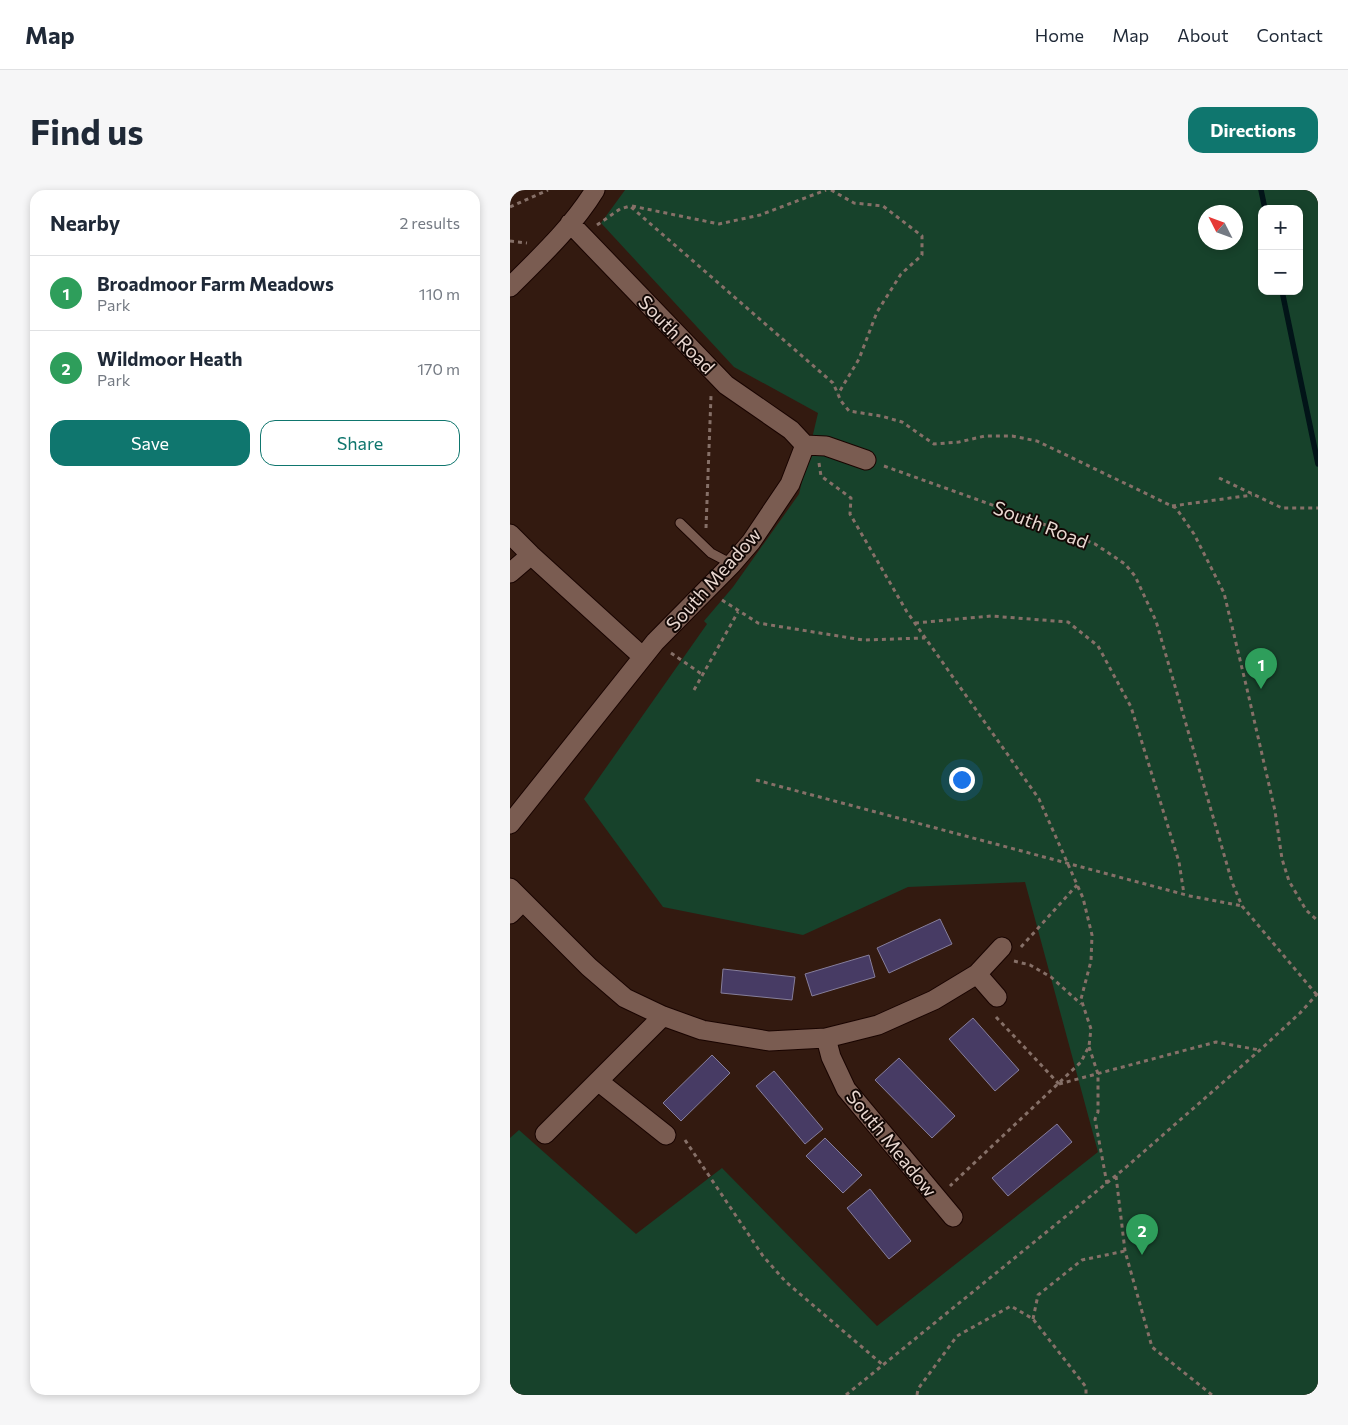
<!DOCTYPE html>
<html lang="en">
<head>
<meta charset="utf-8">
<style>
	body { margin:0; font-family:Commissioner,sans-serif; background:#f6f6f7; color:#1f2937 }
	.controls { position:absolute; right:15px; top:15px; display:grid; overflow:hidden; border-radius:10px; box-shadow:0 2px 8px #0003 }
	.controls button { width:45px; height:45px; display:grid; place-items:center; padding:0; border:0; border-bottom:1px solid #e0e1e3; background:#fff; color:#1f2937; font:25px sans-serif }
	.compass { position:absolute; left:688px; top:15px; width:45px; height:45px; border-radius:50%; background:#fff; box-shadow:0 2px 8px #0003; rotate:312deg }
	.you { position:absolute; left:451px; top:589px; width:18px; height:18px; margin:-12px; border:4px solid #fff; border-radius:50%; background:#1a73e8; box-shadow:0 0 0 8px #1a73e833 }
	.badge { display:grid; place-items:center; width:32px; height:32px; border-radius:50%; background:#0f766e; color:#fff; font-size:16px; font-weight:700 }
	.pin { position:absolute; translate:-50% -41px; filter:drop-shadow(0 1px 2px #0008) }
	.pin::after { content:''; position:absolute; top:26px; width:18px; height:15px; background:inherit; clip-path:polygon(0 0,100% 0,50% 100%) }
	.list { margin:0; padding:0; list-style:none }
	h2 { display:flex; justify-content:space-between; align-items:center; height:65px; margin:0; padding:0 20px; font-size:21px }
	h2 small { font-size:16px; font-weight:400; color:#747a83 }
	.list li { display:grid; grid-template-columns:32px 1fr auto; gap:15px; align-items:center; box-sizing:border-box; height:75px; padding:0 20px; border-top:1px solid #e0e1e3 }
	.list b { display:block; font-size:19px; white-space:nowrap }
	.list p { margin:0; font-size:16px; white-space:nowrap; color:#747a83 }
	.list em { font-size:16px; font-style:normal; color:#747a83 }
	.actions { display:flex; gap:10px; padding:15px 20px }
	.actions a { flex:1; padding:11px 0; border:1px solid #0f766e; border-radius:15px; text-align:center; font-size:18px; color:#0f766e }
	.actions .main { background:#0f766e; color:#fff }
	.map { position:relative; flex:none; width:808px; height:1205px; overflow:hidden; border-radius:15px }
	header { display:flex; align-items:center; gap:30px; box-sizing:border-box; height:70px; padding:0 25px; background:#fff; border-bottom:1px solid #e0e1e3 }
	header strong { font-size:24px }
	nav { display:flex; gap:28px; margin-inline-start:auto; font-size:18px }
	.intro { display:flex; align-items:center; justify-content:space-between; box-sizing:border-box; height:120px; padding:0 30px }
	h1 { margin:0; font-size:35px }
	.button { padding:12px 22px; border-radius:15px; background:#0f766e; color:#fff; font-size:18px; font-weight:700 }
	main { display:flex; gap:30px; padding:0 30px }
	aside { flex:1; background:#fff; border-radius:15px; box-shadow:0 2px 8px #0003 }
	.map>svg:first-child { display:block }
</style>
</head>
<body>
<header>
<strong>Map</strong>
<nav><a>Home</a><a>Map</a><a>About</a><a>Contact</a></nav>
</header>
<div class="intro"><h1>Find us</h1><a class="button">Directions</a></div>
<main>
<aside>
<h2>Nearby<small>2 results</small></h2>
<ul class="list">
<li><span class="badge" style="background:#2e9e5b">1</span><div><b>Broadmoor Farm Meadows</b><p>Park</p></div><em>110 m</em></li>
<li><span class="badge" style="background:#2e9e5b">2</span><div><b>Wildmoor Heath</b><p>Park</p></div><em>170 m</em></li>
</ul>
<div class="actions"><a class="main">Save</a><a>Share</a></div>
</aside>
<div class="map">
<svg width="808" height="1205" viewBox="0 0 808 1205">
	<rect width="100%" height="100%" fill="#331a10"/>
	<!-- green -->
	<path fill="#17422b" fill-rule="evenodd" d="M115 0H808V1205H0V948L9 940 126 1044 212 978 367 1136 588 962 515 692 398 697 293 745 153 717 74 609 197 434 194 431 223 397 289 304 308 223 224 177 91 33ZM752 19H789V101H752ZM696 22H726V52H696Z"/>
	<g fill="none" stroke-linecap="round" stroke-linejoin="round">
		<!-- stream -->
		<path stroke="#021418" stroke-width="5.5" d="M751 0 755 19
			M772 101 808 274"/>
	</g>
	<!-- building -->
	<path fill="#473b64" stroke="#867e9b" d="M430 729 442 754 379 783 367 758Z
		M359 765 365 787 302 806 295 784Z
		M213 779 285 787 282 810 211 803Z
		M463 828 509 880 485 901 439 849Z
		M202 865 220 883 171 931 153 913Z
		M389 868 445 926 422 948 365 890Z
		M264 881 313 939 295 954 246 896Z
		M547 934 562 952 498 1006 482 988Z
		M315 948 352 985 333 1003 296 966Z
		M360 999 401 1051 379 1069 337 1018Z"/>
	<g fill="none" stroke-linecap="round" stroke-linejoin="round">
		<!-- service casing -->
		<g stroke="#190400" stroke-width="11">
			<path id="service" d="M170 333 201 363 222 374"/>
		</g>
		<!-- minor casing -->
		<g stroke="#190400" stroke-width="21">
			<path id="minor" d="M60 33 216 195 281 240 295 255 316 256 356 270
				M0 97C30 67 63 36 85 0
				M0 344 21 365 133 467
				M0 383 21 365
				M0 634 145 452 222 374 241 352 280 294 295 255
				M0 698 79 777 115 808 153 826 192 840 259 851 316 848 368 835 424 810 467 784 487 807
				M0 724 13 711
				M467 784 492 757
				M153 826 88 891 156 945
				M316 848 321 867 336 899 443 1027
				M35 944 88 891"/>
		</g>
		<!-- path -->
		<path stroke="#867068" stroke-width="3" stroke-dasharray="4 4" stroke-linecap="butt" d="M321 0 344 13 373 16 412 46V65L391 84 367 122 349 169 328 204
			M122 16 209 34 250 25 316 0
			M0 17 38 0
			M87 35 110 19 120 16 323 193 331 211 339 221 371 226 392 232 424 254 449 252 475 246H502L527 251 666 318 684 344 714 403 737 499 765 621 772 669 779 691 796 720 808 731
			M0 51 17 53
			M309 273 311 286 341 308 340 324 397 422 529 609 573 708 582 745 581 771 571 809 581 839 579 856 571 872 440 996
			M374 276 499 321 585 354 615 374 625 386 646 431 722 692 732 716 806 804
			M709 288 772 318H808
			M662 316 742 305
			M196 338 201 206
			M212 410 248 433 353 450 415 448
			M405 433 481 426 558 432 588 456 621 517 669 672 674 704
			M161 463 193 485
			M184 500 228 422
			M246 590 680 706 732 716
			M511 757 567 695
			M504 771 520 775 541 787 571 814
			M486 827 549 894
			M579 857 588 884V922L585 929 597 994
			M549 894 706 852 749 860
			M175 950 253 1066 276 1092 373 1175
			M606 986 615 1061 642 1157 702 1205
			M523 1129 528 1105 572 1070 615 1061
			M336 1205 614 979 750 860 790 823 808 803
			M407 1205 408 1199 447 1146 501 1116 523 1129 576 1197V1205"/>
		<!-- service -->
		<use href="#service" stroke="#7a5c51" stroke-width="9"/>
		<!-- minor -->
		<use href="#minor" stroke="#7a5c51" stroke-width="19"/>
	</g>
	<g text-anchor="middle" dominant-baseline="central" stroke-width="4" stroke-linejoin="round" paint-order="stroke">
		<!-- street labels -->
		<g font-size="19" fill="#e9d8d1" stroke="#130805">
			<text transform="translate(167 144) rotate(46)">South Road</text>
			<text transform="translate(531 334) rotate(21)">South Road</text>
			<text transform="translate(203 389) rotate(-48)">South Meadow</text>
			<text transform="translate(382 953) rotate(51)">South Meadow</text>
		</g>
	</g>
</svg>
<div class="controls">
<button>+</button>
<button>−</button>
</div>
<svg class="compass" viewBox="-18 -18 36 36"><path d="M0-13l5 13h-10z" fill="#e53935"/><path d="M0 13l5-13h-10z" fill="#747a83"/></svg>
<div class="you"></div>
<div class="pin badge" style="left:751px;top:499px;background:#2e9e5b">1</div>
<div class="pin badge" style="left:632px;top:1065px;background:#2e9e5b">2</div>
</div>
</main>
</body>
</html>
